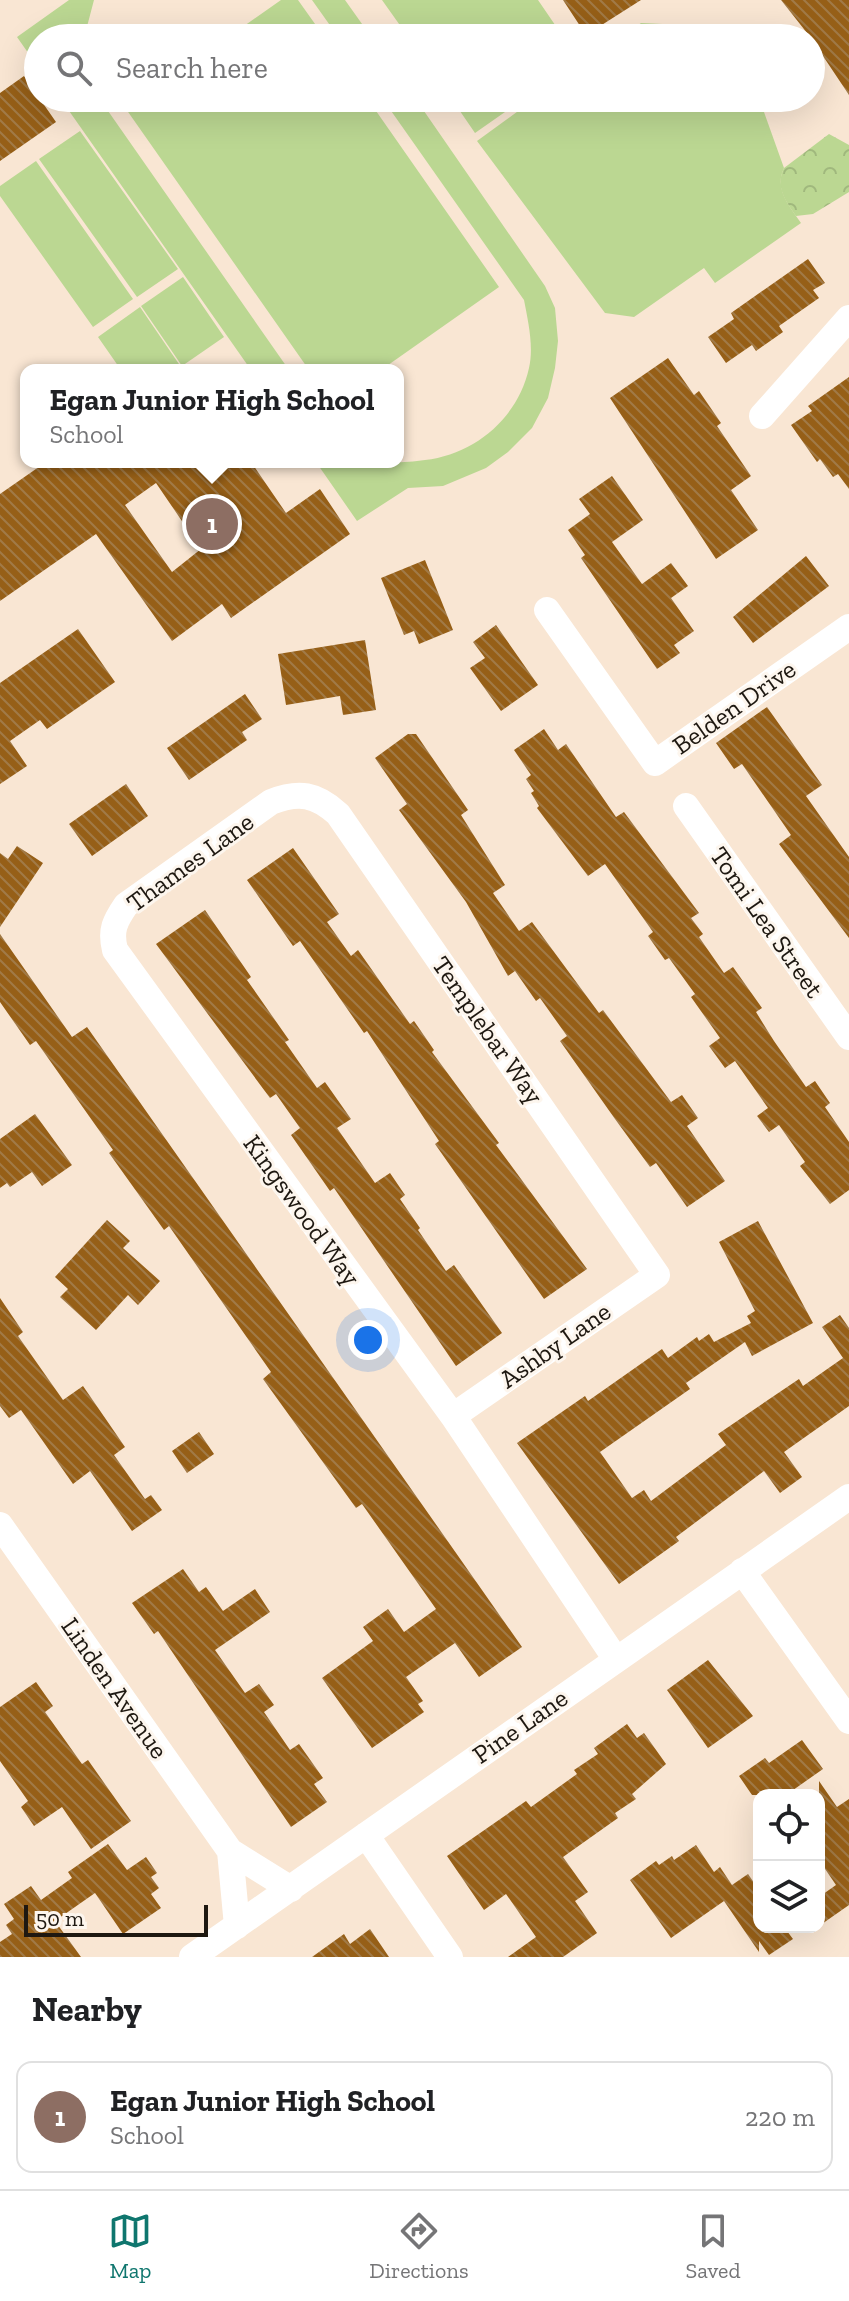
<!DOCTYPE html>
<html lang="en">
<head>
<meta charset="utf-8">
<style>
	body { margin:0; font-family:"Zilla Slab",serif; background:#f2f2f2; color:#202124 }
	.controls { position:absolute; right:24px; bottom:24px; display:grid; overflow:hidden; border-radius:16px; box-shadow:0 8px 32px #0002 }
	.controls button { width:72px; height:72px; display:grid; place-items:center; padding:0; border:0; border-bottom:2px solid #e0e0e0; background:#fff; color:#202124; font:40px sans-serif }
	.scale { position:absolute; left:24px; bottom:20px; width:184px; box-sizing:border-box; padding-left:8px; border:4px solid #1e1811; border-top:0; font-size:22px; line-height:28px; white-space:nowrap; color:#1e1811; -webkit-text-stroke:6px #fdf6ee; paint-order:stroke }
	.you { position:absolute; left:368px; top:1340px; width:28px; height:28px; margin:-20px; border:6px solid #fff; border-radius:50%; background:#1a73e8; box-shadow:0 0 0 12px #1a73e833 }
	.badge { display:grid; place-items:center; width:52px; height:52px; border-radius:50%; background:#0f766e; color:#fff; font-size:26px; font-weight:700 }
	.pin { position:absolute; translate:-50% -50%; border:4px solid #fff; box-shadow:0 2px 8px #0006 }
	.popup { position:absolute; left:20px; top:364px; width:384px; height:104px; box-sizing:border-box; display:grid; place-content:center; border-radius:16px; background:#fff; filter:drop-shadow(0 2px 6px #0005); font-size:26px; white-space:nowrap; color:#757577 }
	.popup b { font-size:30px; color:#202124 }
	.popup::after { content:''; position:absolute; left:50%; top:100%; margin-left:-16px; border:16px solid transparent; border-top-color:#fff }
	.list { margin:0; padding:0; list-style:none }
	h2 { display:flex; justify-content:space-between; align-items:center; height:104px; margin:0; padding:0 32px; font-size:34px }
	h2 small { font-size:26px; font-weight:400; color:#757577 }
	.list li { display:grid; grid-template-columns:52px 1fr auto; gap:24px; align-items:center; box-sizing:border-box; height:112px; margin:0 16px 16px; padding:0 16px; border:2px solid #e0e0e0; border-radius:16px }
	.list b { display:block; font-size:30px; white-space:nowrap }
	.list p { margin:0; font-size:26px; white-space:nowrap; color:#757577 }
	.list em { font-size:26px; font-style:normal; color:#757577 }
	.icon { flex:none; width:44px; height:44px; fill:none; stroke:currentColor; stroke-width:2; stroke-linecap:round; stroke-linejoin:round }
	.map { position:relative; flex:none; width:849px; height:1957px; overflow:hidden }
	.search { position:absolute; background:#fff; box-shadow:0 8px 32px #0002; left:24px; right:24px; top:24px; height:88px; display:flex; align-items:center; gap:20px; box-sizing:border-box; padding:0 28px; border-radius:44px; color:#757577; font-size:30px }
	.sheet { height:232px; background:#fff }
	nav { display:flex; justify-content:space-around; align-items:center; box-sizing:border-box; height:112px; border-top:2px solid #e0e0e0; background:#fff; font-size:22px; color:#757577 }
	nav a { display:grid; justify-items:center; gap:4px }
	nav .on { color:#0f766e }
	.map>svg:first-child { display:block }
</style>
</head>
<body>
<div class="map">
<svg width="849" height="1957" viewBox="0 0 849 1957">
	<defs>
		<pattern id="forest-crowns" width="20" height="18" patternUnits="userSpaceOnUse" patternTransform="scale(2)"><rect width="20" height="18" fill="#bbd792"/><path d="M2 6a3 3 0 1 1 6 0M12 15a3 3 0 1 1 6 0" fill="none" stroke="#a0b87d"/></pattern>
		<pattern id="building-back-hatch" width="6" height="6" patternUnits="userSpaceOnUse" patternTransform="scale(2)"><rect width="6" height="6" fill="#965f17"/><path d="M-1 5l2 2M0 0l6 6M5-1l2 2" fill="none" stroke="#a17a47"/></pattern>
	</defs>
	<rect width="100%" height="100%" fill="#f9e6d3"/>
	<!-- forest -->
	<path fill="url(#forest-crowns)" d="M829 134 849 145V192L813 214 796 216C785 201 775 186 784 168Z"/>
	<!-- garden -->
	<path fill="#bbd792" d="M69 0H94L84 38H38V67L17 37Z
		M281 0H298L325 38H227Z
		M312 0H345L372 38H339Z
		M382 0H538L564 38H409Z
		M641 23 727 27 732 38H620Z
		M60 98H99L289 370H251Z
		M141 98H367L499 287 381 370H309L126 109Z
		M382 98H415L545 286 555 308 558 341 555 368 548 398 532 428 508 452 486 468 443 486 408 488 357 521 316 462C353 462 390 465 425 460 475 454 518 418 529 368 534 346 528 321 524 300Z
		M451 98H525L475 133Z
		M536 98H759L784 168C774 189 789 206 801 223L715 283 704 268 634 317 605 313 477 141Z
		M80 131 178 269 137 297 39 159Z
		M36 161 133 299 93 327 0 196V186Z
		M183 277 224 337 182 366 141 306Z
		M140 307 181 367 177 370H121L98 337Z"/>
	<!-- building -->
	<path fill="url(#building-back-hatch)" fill-rule="evenodd" d="M563 0H641L586 35Z
		M781 0H849V95L811 38Z
		M24 76 56 122 0 161V93Z
		M808 259 825 283 813 290 819 298 779 326 783 332 756 351 752 345 726 363 708 337 734 319 731 313Z
		M668 358 694 395 699 391 721 423 717 426 751 476 731 490 758 530 716 559 610 398Z
		M849 377V489L838 474 833 477 820 459 817 462 791 425 812 411 808 406Z
		M46 462H251L286 513 320 489 350 534 231 618 222 604 172 641 96 534 0 601V494ZM156 483 201 549 172 572 125 505Z
		M612 476 643 520 612 542 642 584 671 563 688 586 671 598 694 631 674 645 680 653 657 669 581 558 585 555 568 530 590 514 579 499Z
		M806 556 829 586 753 643 733 617Z
		M425 560 453 630 419 644 414 631 404 635 381 578Z
		M496 625 538 685 501 711 470 668 485 658 473 642Z
		M78 629 115 682 47 729 40 720 10 741 27 766 0 784V683Z
		M365 640 376 710 343 715 340 696 286 705 278 654Z
		M245 694 262 719 242 732 247 740 189 780 167 748Z
		M767 707 822 785 806 796 849 857V938L779 844 791 835 742 764 734 769 716 743Z
		M544 729 558 750 566 744 616 817 624 812 699 913 691 918 703 934 699 937 724 973 733 967 762 1008 756 1012 774 1041 806 1087 815 1081 830 1103 825 1107 849 1142V1190L830 1204 800 1166 805 1162 779 1125 769 1132 757 1116 768 1108 735 1061 725 1068 709 1046 720 1038 691 997 695 994 669 958 665 960 648 936 653 932 605 864 588 876 537 808 539 806 531 793 534 791 526 779 531 775 514 750Z
		M408 734H416L468 810 461 815 505 885 493 893 519 931 532 922 599 1013 603 1010 671 1102 682 1095 698 1118 687 1126 725 1181 687 1207 656 1163 650 1167 615 1119 560 1041 567 1036 540 998 536 1001 515 971 508 976 466 902 399 810 407 804 375 758Z
		M126 784 148 816 92 856 69 824Z
		M17 846 43 863 0 927V853L8 859Z
		M293 848 339 914 327 922 351 956 358 950 410 1024 414 1021 434 1050 432 1052 499 1143 496 1145 587 1269 544 1299 435 1144 439 1141 367 1031 364 1033 300 941 293 946 247 880Z
		M205 910 251 977 247 980 289 1040 285 1042 317 1088 325 1082 351 1119 337 1128 375 1183 390 1173 405 1195 400 1199 420 1228 418 1230 446 1271 454 1265 502 1333 456 1366 334 1188 330 1191 291 1135 300 1128 276 1094 270 1098 156 944Z
		M0 934 72 1037 87 1027 522 1647 479 1677 455 1643 406 1677 423 1701 418 1704 424 1712 372 1748 322 1678 373 1641 363 1627 388 1609 404 1632 436 1609 362 1504 356 1508 263 1379 271 1372 169 1226 164 1230 109 1153 113 1150 36 1041 30 1045 0 1002Z
		M35 1114 72 1165 42 1186 32 1172 10 1187 7 1183 0 1188V1139Z
		M107 1220 130 1241 123 1248 160 1281 138 1305 128 1295 96 1330 60 1297 68 1289 55 1277Z
		M758 1221 813 1323 752 1356 745 1342 686 1383 690 1389 600 1452 632 1498 644 1490 651 1501 726 1445 718 1434 799 1379 803 1386 843 1358 822 1327 840 1315 849 1328V1406L784 1452 802 1477 780 1493 764 1471 676 1537 679 1541 619 1584 517 1443 585 1396 588 1401 662 1349 668 1358 697 1337 699 1341 709 1334 714 1342 751 1323 747 1316 755 1311 719 1242Z
		M0 1298 23 1332 18 1336 63 1400 83 1386 125 1447 114 1455 145 1499 151 1495 162 1510 132 1531 90 1471 73 1484 21 1410 9 1418 0 1406Z
		M199 1432 214 1454 187 1473 172 1451Z
		M183 1569 199 1592 206 1587 223 1611 255 1589 270 1612 215 1650 245 1693 259 1684 274 1705 264 1712 290 1750 299 1744 323 1778 314 1784 327 1802 291 1827 158 1631 154 1634 132 1603Z
		M708 1660 753 1716 708 1748 667 1690Z
		M36 1682 53 1706 45 1712 82 1764 88 1760 131 1821 91 1849 62 1807 34 1826 21 1807 28 1801 0 1761V1707Z
		M627 1724 637 1738 644 1733 666 1764 632 1794 636 1799 615 1813 618 1818 563 1857 588 1892 575 1901 597 1933 563 1957H508L536 1937 506 1894 484 1910 447 1856 526 1801 531 1807 577 1774 574 1770 598 1754 594 1748Z
		M802 1740 823 1769 786 1795H752L739 1776 765 1758 769 1763Z
		M819 1781 837 1807 849 1799V1905L819 1926V1897L836 1885 819 1860Z
		M108 1844 127 1870 146 1857 157 1873 151 1877 159 1888 151 1894 161 1908 123 1934 95 1893 55 1921 81 1957H0V1942L12 1934 6 1925 14 1919 4 1904 31 1886 41 1900 72 1878 68 1872Z
		M696 1845 714 1872 720 1867 732 1885 748 1874 759 1890V1927H784L793 1939 769 1955 759 1941V1952L724 1901 671 1938 630 1880 656 1861 659 1865 672 1856 674 1860Z
		M370 1929 389 1957H312L344 1934 350 1944Z"/>
	<g fill="none" stroke-linecap="round" stroke-linejoin="round">
		<!-- street -->
		<path stroke="#fff" stroke-width="26" d="M762 416 849 318
			M547 610 655 763 849 627
			M686 806 849 1037
			M453 1416 657 1275 338 814C316 794 299 791 271 802L126 905C115 921 110 930 115 950L453 1416 615 1658
			M0 1525 230 1851 291 1889
			M742 1571 849 1721
			M366 1835 450 1957
			M230 1851 237 1926
			M192 1957 849 1497"/>
	</g>
	<g text-anchor="middle" dominant-baseline="central" stroke-width="6" stroke-linejoin="round" paint-order="stroke">
		<!-- street labels -->
		<g font-size="26" fill="#1e1811" stroke="#fdf6ee">
			<text transform="translate(734 707) rotate(-35)">Belden Drive</text>
			<text transform="translate(190 862) rotate(-36)">Thames Lane</text>
			<text transform="translate(767 922) rotate(55)">Tomi Lea Street</text>
			<text transform="translate(488 1030) rotate(55)">Templebar Way</text>
			<text transform="translate(302 1210) rotate(54)">Kingswood Way</text>
			<text transform="translate(555 1345) rotate(-35)">Ashby Lane</text>
			<text transform="translate(115 1688) rotate(55)">Linden Avenue</text>
			<text transform="translate(520 1726) rotate(-35)">Pine Lane</text>
		</g>
	</g>
</svg>
<div class="controls">
<button><svg class="icon" aria-label="locate" viewBox="0 0 24 24"><circle cx="12" cy="12" r="6"/><path d="M12 2v4M12 18v4M2 12h4M18 12h4"/></svg></button>
<button><svg class="icon" aria-label="layers" viewBox="0 0 24 24"><path d="M12 4l9 5-9 5-9-5zM3 14l9 5 9-5"/></svg></button>
</div>
<div class="scale">50 m</div>
<div class="you"></div>
<div class="pin badge" style="left:212px;top:524px;background:#8d6e63">1</div>
<div class="popup"><b>Egan Junior High School</b>School</div>
<div class="search"><svg class="icon" aria-label="search" viewBox="0 0 24 24"><circle cx="10" cy="10" r="6"/><path d="M15 15l6 6"/></svg>Search here</div>
</div>
<section class="sheet">
<h2>Nearby<small></small></h2>
<ul class="list">
<li><span class="badge" style="background:#8d6e63">1</span><div><b>Egan Junior High School</b><p>School</p></div><em>220 m</em></li>
</ul>
</section>
<nav>
<a class="on"><svg class="icon" aria-label="map" viewBox="0 0 24 24"><path d="M3 6l6-2 6 2 6-2v14l-6 2-6-2-6 2zM9 4v14M15 6v14"/></svg>Map</a>
<a><svg class="icon" aria-label="directions" viewBox="0 0 24 24"><path d="M12 3l9 9-9 9-9-9zM9 14v-3h6M13 9l2 2-2 2"/></svg>Directions</a>
<a><svg class="icon" aria-label="saved" viewBox="0 0 24 24"><path d="M7 4h10v16l-5-4-5 4z"/></svg>Saved</a>
</nav>
</body>
</html>
